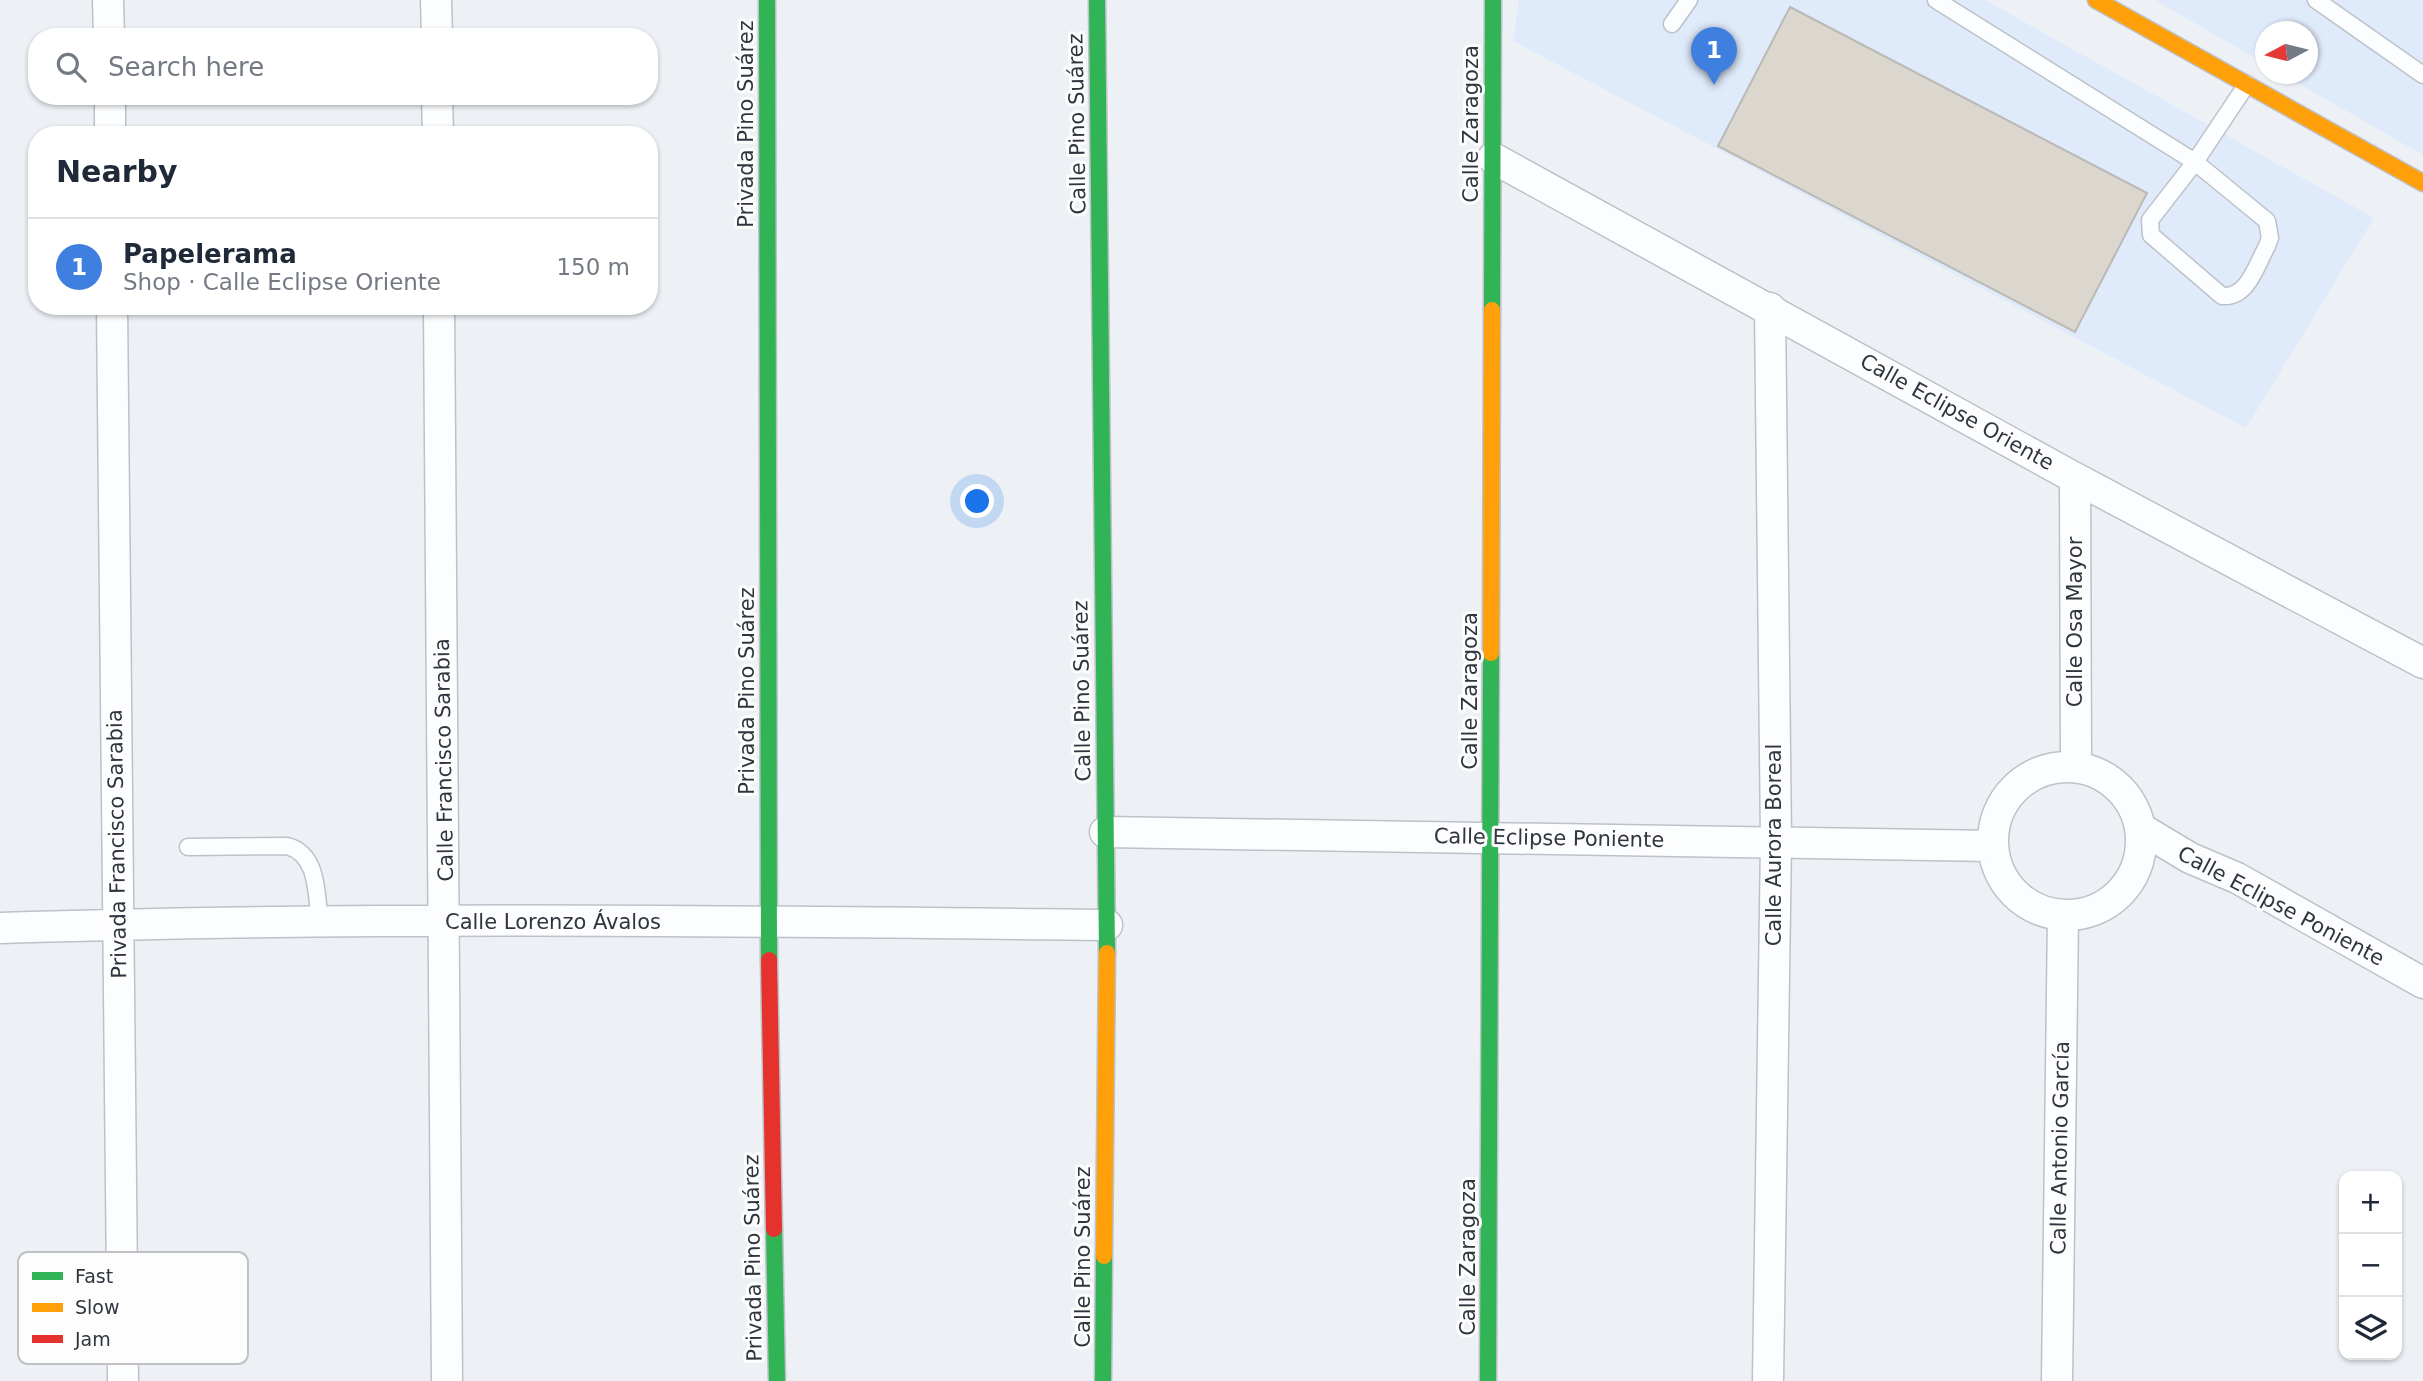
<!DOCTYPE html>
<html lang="en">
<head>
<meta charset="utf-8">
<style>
	body { margin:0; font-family:"DejaVu Sans",sans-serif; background:#f6f6f7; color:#1f2937 }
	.controls { position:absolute; right:21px; bottom:21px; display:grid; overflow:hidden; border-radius:14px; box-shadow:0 2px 5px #0004 }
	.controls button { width:63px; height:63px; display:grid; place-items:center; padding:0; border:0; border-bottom:2px solid #e0e1e3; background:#fff; color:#1f2937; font:35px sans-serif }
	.compass { position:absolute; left:2255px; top:21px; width:63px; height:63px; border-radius:50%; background:#fff; box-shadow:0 2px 5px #0004; rotate:263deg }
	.you { position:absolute; left:978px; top:502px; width:24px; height:24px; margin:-18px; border:5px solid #fff; border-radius:50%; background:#1a73e8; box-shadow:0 0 0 10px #1a73e833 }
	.badge { display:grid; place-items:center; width:46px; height:46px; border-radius:50%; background:#111827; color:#fff; font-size:23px; font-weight:700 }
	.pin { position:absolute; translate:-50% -58px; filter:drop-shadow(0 2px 4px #0008) }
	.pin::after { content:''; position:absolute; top:37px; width:24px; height:21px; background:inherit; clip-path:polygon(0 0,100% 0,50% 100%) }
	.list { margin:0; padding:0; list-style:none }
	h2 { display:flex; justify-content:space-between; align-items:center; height:91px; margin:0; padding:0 28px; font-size:30px }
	h2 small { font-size:23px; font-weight:400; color:#747a83 }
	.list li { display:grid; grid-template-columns:46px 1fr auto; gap:21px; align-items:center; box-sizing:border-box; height:98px; padding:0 28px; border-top:2px solid #e0e1e3 }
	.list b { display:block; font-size:26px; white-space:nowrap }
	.list p { margin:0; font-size:23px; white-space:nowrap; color:#747a83 }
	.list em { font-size:23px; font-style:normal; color:#747a83 }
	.icon { flex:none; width:38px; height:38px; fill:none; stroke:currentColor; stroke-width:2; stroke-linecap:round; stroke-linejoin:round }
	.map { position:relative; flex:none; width:2423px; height:1381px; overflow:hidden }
	.search { position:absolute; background:#fff; box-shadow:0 2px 5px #0004; left:28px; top:28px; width:630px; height:77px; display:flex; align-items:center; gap:18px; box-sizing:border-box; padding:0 24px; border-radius:28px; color:#747a83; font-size:26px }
	.panel { position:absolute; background:#fff; box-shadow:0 2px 5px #0004; left:28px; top:126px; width:630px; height:189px; border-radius:28px }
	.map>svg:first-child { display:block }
</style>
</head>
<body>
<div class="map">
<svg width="2423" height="1381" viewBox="0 0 2423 1381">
	<rect width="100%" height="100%" fill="#edf1f6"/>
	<!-- built -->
	<path fill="#dfeafa" d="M1519 0H1985L2374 218 2246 428 1513 41Z
		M2155 0H2423V155L2282 74H2308V32H2266L2265 64Z"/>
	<!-- building -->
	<path fill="#dbd7ce" stroke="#bab9b6" stroke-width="2" d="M1790 7 2147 193 2075 332 1718 146Z"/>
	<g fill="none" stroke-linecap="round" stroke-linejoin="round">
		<!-- lane casing -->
		<g stroke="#bdc1c8" stroke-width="19">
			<path id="lane" d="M1936 0 2195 162 2247 84
				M2316 0 2423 75
				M1672 24 1689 0
				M2195 162 2267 221 2270 238 2267 246C2256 266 2248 298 2222 296L2151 235 2150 220Z
				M188 847 287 846C319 854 316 895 320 923"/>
		</g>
		<!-- street casing -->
		<g stroke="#bdc1c8" stroke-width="33">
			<path id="street" d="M108 0 109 37
				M436 0 437 37
				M110 96V135
				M437 96 438 135
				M1493 158 2075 478 2423 663
				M112 306 123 1381
				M439 306 447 1381
				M2075 478 2076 766
				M1993 841a74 74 0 1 1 148 0a74 74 0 1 1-148 0Z
				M2140 828 2190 858 2237 878 2423 983
				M1105 832 1992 846
				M0 928C369 916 738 921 1107 925
				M1768 1381 1776 841 1770 308
				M2057 1381 2063 915"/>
		</g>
		<!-- fast casing -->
		<g stroke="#bdc1c8" stroke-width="19">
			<path id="fast" d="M767 0 769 960
				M1097 0 1107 953
				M1492 310 1493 0
				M774 1229 777 1381
				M1103 1381 1104 1256
				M1488 1381 1491 653"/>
		</g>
		<!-- slow casing -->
		<g stroke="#bdc1c8" stroke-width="19">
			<path id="slow" d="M2096 0 2423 183
				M1491 653 1492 310
				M1104 1256 1107 953"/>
		</g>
		<!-- jam casing -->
		<g stroke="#bdc1c8" stroke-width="19">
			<path id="jam" d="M769 960 774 1229"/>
		</g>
		<!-- lane -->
		<use href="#lane" stroke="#fcfdfe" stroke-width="16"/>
		<!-- street -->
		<use href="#street" stroke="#fcfdfe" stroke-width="30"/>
		<!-- fast -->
		<use href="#fast" stroke="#30b455" stroke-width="16"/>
		<!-- slow -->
		<use href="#slow" stroke="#ff9f0a" stroke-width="16"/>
		<!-- jam -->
		<use href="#jam" stroke="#e5322d" stroke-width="16"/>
	</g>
	<g text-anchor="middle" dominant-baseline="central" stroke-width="6" stroke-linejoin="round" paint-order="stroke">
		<!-- street labels -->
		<g font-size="21" fill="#2f353f" stroke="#fdfdfd">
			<text transform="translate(746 124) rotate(-90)">Privada Pino Suárez</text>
			<text transform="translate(1077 124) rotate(-91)">Calle Pino Suárez</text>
			<text transform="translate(1471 124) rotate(-90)">Calle Zaragoza</text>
			<text transform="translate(1957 412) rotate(29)">Calle Eclipse Oriente</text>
			<text transform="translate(2075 622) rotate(-90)">Calle Osa Mayor</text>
			<text transform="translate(747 691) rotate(-90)">Privada Pino Suárez</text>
			<text transform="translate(1082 691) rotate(-91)">Calle Pino Suárez</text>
			<text transform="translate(1470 691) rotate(-90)">Calle Zaragoza</text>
			<text transform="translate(444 760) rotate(-91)">Calle Francisco Sarabia</text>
			<text transform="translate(1549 838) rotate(1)">Calle Eclipse Poniente</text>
			<text transform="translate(117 844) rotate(-91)">Privada Francisco Sarabia</text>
			<text transform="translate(1774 845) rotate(-90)">Calle Aurora Boreal</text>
			<text transform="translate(2281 906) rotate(28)">Calle Eclipse Poniente</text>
			<text x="553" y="922">Calle Lorenzo Ávalos</text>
			<text transform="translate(2060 1148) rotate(-89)">Calle Antonio García</text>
			<text transform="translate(1083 1257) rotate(-90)">Calle Pino Suárez</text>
			<text transform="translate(1468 1257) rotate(-90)">Calle Zaragoza</text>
			<text transform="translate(753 1258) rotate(-91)">Privada Pino Suárez</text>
		</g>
	</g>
	<!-- legend -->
	<rect x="18" y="1252" width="230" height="112" rx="10" fill="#fdfdfd" stroke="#bfc1c4" stroke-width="2"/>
	<rect x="32" y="1272" width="31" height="8" fill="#30b455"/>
	<rect x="32" y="1303" width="31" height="9" fill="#ff9f0a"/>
	<rect x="32" y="1335" width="31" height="8" fill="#e5322d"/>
	<g font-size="19" fill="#2f353f">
		<text x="75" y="1283">Fast</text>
		<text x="75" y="1314">Slow</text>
		<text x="75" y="1346">Jam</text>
	</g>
</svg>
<div class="controls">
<button>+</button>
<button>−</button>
<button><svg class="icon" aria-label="layers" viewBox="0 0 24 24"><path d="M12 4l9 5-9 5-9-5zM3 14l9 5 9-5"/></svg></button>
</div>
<svg class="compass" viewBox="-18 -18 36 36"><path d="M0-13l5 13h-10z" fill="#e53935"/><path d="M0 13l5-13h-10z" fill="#747a83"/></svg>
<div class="you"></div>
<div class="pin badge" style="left:1714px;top:85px;background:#3f7fe0">1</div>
<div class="search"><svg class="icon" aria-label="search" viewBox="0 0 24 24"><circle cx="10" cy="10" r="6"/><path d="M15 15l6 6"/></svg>Search here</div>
<section class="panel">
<h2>Nearby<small></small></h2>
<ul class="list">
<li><span class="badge" style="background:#3f7fe0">1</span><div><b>Papelerama</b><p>Shop · Calle Eclipse Oriente</p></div><em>150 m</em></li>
</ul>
</section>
</div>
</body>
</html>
